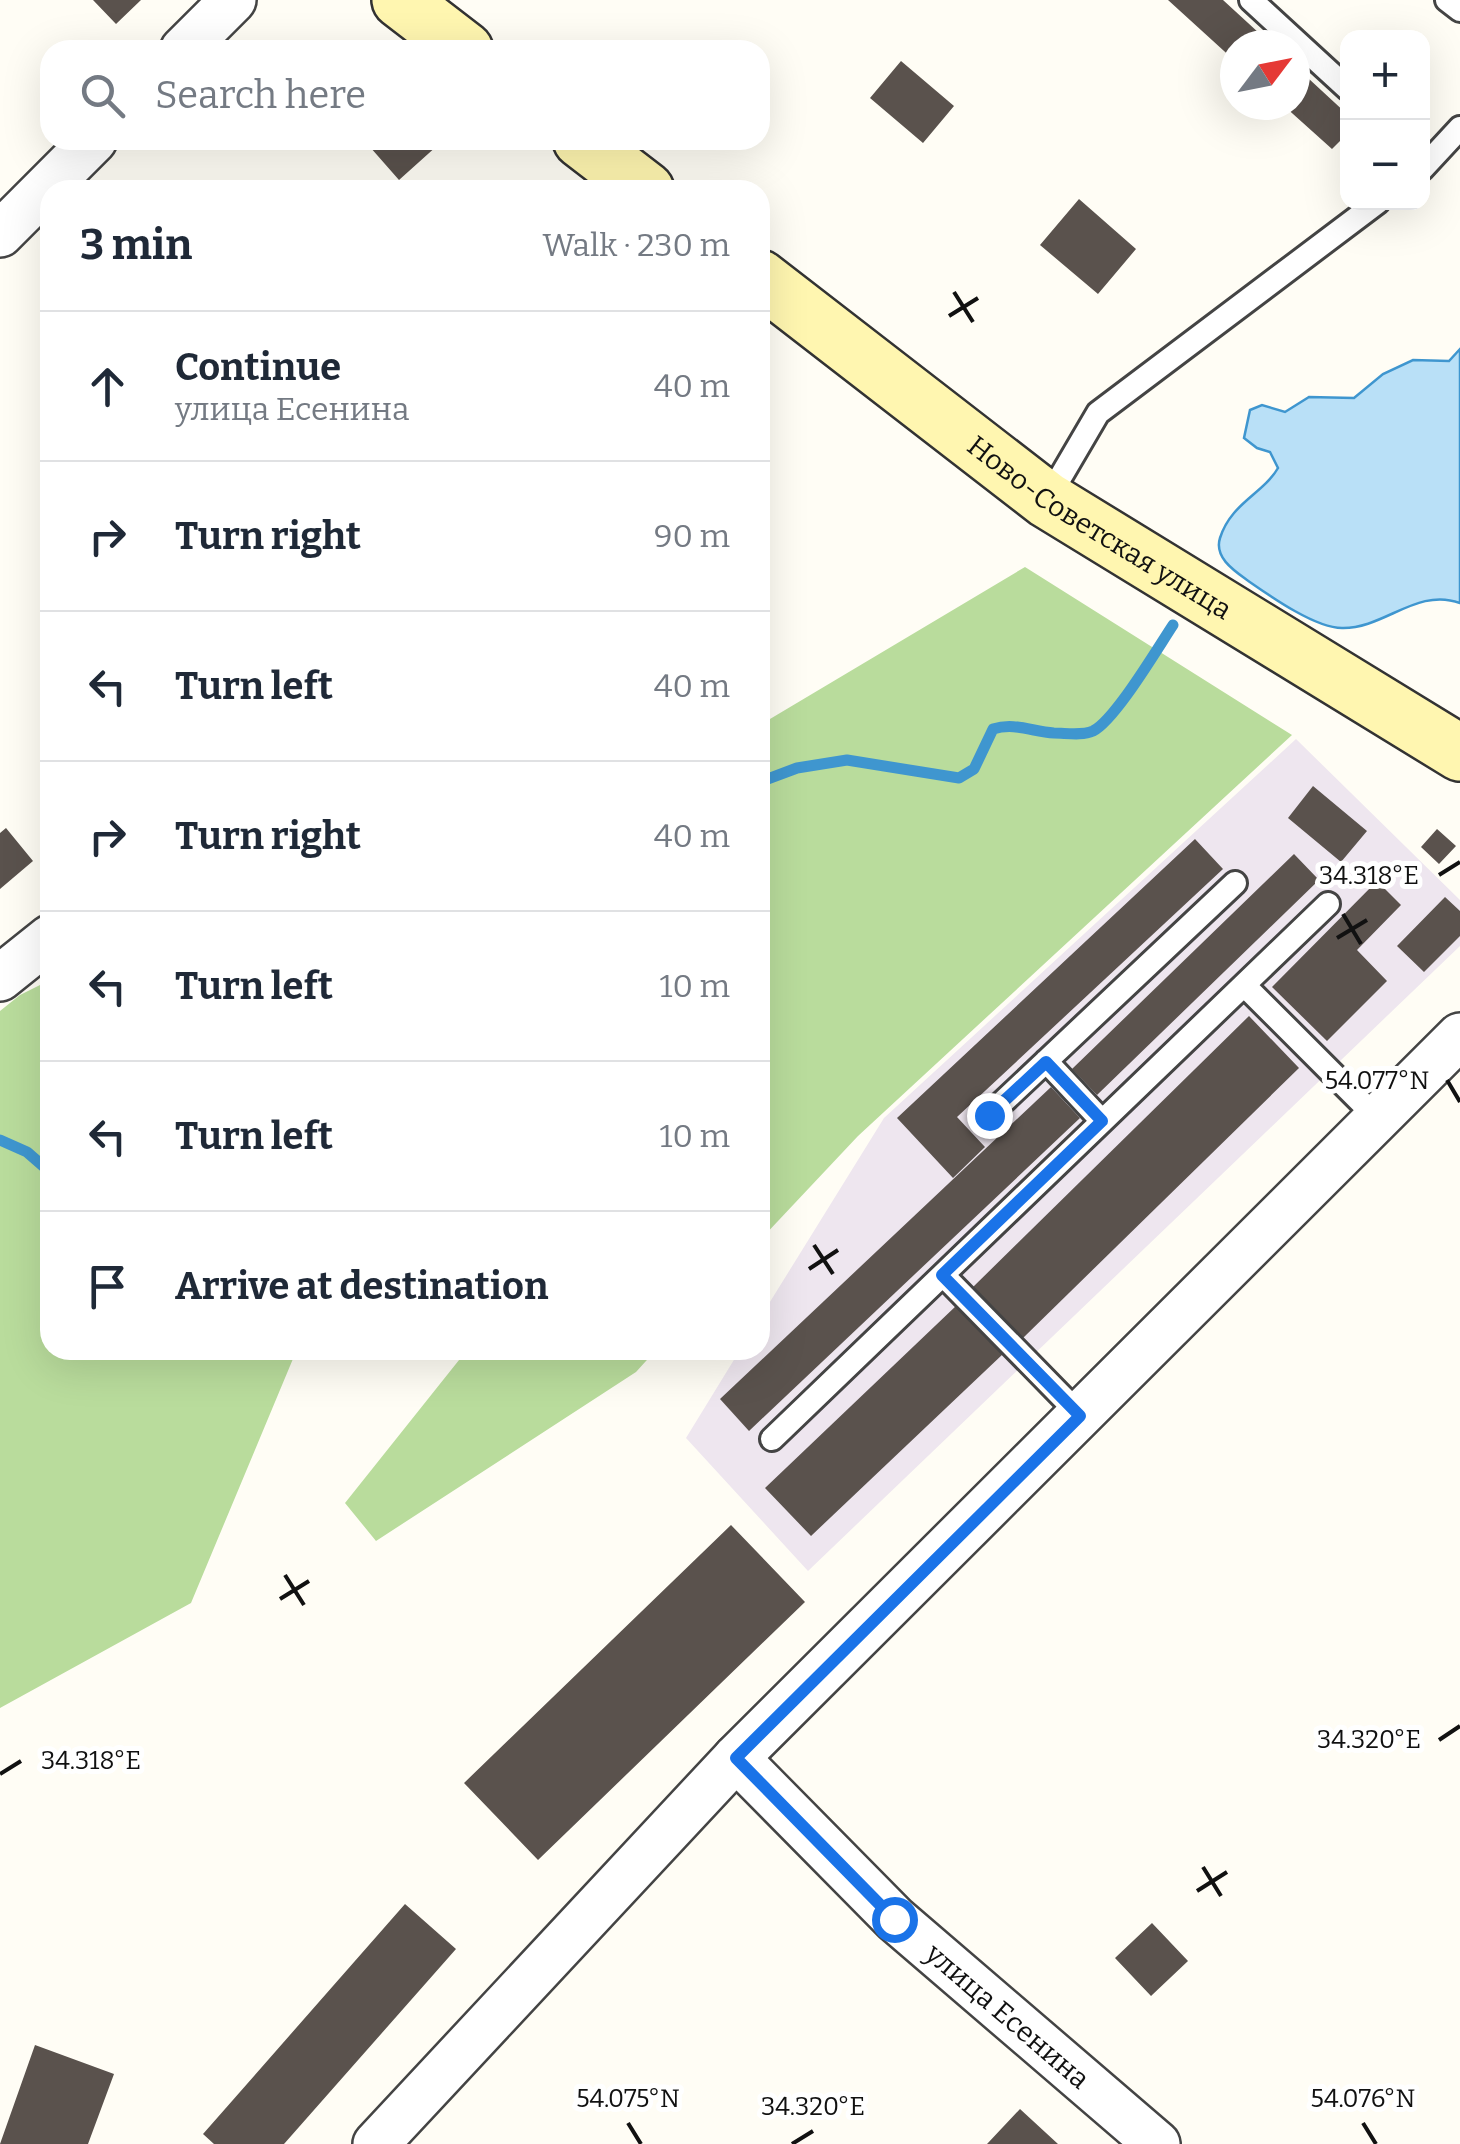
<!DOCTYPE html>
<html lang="en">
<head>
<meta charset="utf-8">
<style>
	body { margin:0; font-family:Bitter,serif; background:#f2f2f3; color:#1f2937 }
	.controls { position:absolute; right:30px; top:30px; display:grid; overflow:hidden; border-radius:20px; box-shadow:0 10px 40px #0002 }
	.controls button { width:90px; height:90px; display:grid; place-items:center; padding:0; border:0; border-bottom:2px solid #e0e1e3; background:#fff; color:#1f2937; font:50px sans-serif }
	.compass { position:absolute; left:1220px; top:30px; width:90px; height:90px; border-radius:50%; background:#fff; box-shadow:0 10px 40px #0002; rotate:58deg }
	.stop { position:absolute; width:30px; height:30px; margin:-22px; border:8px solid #1a73e8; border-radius:50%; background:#fff }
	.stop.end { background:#1a73e8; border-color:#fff; box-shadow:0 2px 10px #0008 }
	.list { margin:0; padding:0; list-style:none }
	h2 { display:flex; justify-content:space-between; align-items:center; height:130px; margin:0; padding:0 40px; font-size:42px }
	h2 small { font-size:32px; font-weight:400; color:#747a83 }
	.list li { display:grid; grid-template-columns:65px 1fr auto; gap:30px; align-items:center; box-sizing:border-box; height:150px; padding:0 40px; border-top:2px solid #e0e1e3 }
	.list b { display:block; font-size:38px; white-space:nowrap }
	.list p { margin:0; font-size:32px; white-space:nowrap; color:#747a83 }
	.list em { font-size:32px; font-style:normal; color:#747a83 }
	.icon { flex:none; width:55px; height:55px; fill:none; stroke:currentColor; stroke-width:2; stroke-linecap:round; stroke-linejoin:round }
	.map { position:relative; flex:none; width:1460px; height:2144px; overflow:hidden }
	.search { position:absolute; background:#fff; box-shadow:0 10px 40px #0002; left:40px; top:40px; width:730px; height:110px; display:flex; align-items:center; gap:25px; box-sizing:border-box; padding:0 35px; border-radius:30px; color:#747a83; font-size:38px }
	.panel { position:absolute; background:#fff; box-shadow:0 10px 40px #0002; left:40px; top:180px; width:730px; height:1180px; border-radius:30px }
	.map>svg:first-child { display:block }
</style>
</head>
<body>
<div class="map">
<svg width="1460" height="2144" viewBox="0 0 1460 2144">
	<rect width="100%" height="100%" fill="#fffdf5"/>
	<!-- industrial -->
	<path fill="#eee6ef" d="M1296 739 1460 900V946L808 1571 686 1438 740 1350H760V1318L884 1118Z"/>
	<!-- forest -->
	<path fill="#b9dc9c" d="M1025 567 1292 735 858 1136 760 1240V725Z
		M50 980V1350H370L295 1354 191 1603 0 1708V1011L20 995Z
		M467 1350H656L636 1372 376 1541 345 1503Z"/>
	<!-- water -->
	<path fill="#b9e0f7" stroke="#3f96cf" stroke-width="2.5" d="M1460 349V603C1417 587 1384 629 1342 628 1315 628 1270 596 1247 580 1233 570 1214 557 1220 538 1231 503 1263 494 1278 468L1270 452 1257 448 1244 438 1250 410 1262 405 1285 412 1309 397 1354 398 1383 374 1413 360 1449 361Z"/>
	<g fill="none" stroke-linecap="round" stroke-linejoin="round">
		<!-- stream -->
		<path stroke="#3f96cf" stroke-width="11" d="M760 782 797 768 847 760 959 778 974 769 993 729C1015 722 1033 732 1054 733 1066 733 1082 736 1093 731 1115 720 1157 649 1173 625
			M0 1140 27 1152 50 1172"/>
	</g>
	<!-- building -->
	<path fill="#5a524d" d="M93 0H141L116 24Z
		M1168 0H1223L1272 45H1235V61Z
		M901 61 954 106 923 143 870 98Z
		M1295 66 1348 115V133L1332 149 1283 105H1295Z
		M378 140H434L438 145 399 180 370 147Z
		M1079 199 1136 249 1098 294 1040 245Z
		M1313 786 1367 831 1341 862 1288 818Z
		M6 828 33 861 0 889V833Z
		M1437 829 1456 846 1439 864 1421 847Z
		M1195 839 1223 869 957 1117 985 1147 953 1178 897 1118Z
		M1294 854 1319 880 1097 1095 1072 1069Z
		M1377 881 1401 905 1357 950 1387 981 1327 1041 1272 987Z
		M1445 897 1460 911V936L1424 972 1397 946Z
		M1249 1016 1299 1068 1023 1338 973 1287Z
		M1051 1087 1080 1118 749 1431 720 1399Z
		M957 1305 1003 1354 811 1536 765 1488Z
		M731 1525 805 1602 538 1860 464 1783Z
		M405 1904 456 1949 284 2144H214L203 2134Z
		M1152 1923 1188 1961 1151 1996 1115 1958Z
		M35 2045 114 2074 88 2144H0Z
		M1020 2109 1058 2144H987Z"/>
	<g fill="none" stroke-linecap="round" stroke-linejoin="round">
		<!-- lane casing -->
		<g stroke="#444" stroke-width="28">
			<path id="lane" d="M1251 0 1348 89
				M1447 0 1460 10
				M1422 169 1460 128
				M1047 500 1098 413 1378 202
				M1244 985 1379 1120
				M1046 1061 1102 1121
				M989 1115 1235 883
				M943 1275 1081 1416
				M772 1439 1328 904"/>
		</g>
		<!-- street casing -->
		<g stroke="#444" stroke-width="50">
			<g id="street">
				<path d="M183 50 233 0"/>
				<path d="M0 234 94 140"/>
				<path d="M0 978 50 938"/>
				<path id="s1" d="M736 1758 895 1919 1157 2144"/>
				<path d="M376 2144 736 1758 1460 1036"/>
			</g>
		</g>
		<!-- secondary casing -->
		<g stroke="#333" stroke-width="60">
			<g id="secondary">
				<path d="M400 0 465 50"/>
				<path d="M581 140 646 190"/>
				<path id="s2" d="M760 278 1047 500 1460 753"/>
			</g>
		</g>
		<!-- lane -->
		<use href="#lane" stroke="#fff" stroke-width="22"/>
		<!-- street -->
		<use href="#street" stroke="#fff" stroke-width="45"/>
		<!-- secondary -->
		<use href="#secondary" stroke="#fff6b0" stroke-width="55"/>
	</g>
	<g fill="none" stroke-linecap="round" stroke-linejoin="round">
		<!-- route -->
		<path stroke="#1a73e8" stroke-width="12" d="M894 1919 736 1758 1080 1416 942 1275 1102 1121 1046 1062 989 1115"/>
	</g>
	<!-- ticks -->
	<path fill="none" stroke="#111" stroke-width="4" d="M954 292 973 322M949 316 978 298M1439 875 1460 862M1343 914 1361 944M1337 938 1367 920M1447 1080 1460 1102M814 1245 833 1274M809 1269 838 1250M285 1575 304 1605M280 1599 309 1581M1439 1740 1460 1726M0 1774 21 1761M1203 1867 1221 1896M1197 1891 1227 1872M628 2123 641 2144M1363 2123 1376 2144M792 2144 813 2131"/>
	<g text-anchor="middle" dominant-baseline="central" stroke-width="10" stroke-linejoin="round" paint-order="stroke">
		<!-- street labels -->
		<g font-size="28" fill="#111" stroke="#fff">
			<text stroke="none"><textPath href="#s2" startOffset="422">Ново-Советская улица</textPath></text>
			<text stroke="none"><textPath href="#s1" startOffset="375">улица Есенина</textPath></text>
		</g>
	</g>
	<g font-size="25" text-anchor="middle" fill="#111" stroke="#fff" stroke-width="10" stroke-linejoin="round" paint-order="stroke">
		<text x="1369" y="884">34.318°E</text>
		<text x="1377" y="1089">54.077°N</text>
		<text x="1369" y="1748">34.320°E</text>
		<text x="91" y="1769">34.318°E</text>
		<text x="628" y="2107">54.075°N</text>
		<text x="1363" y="2107">54.076°N</text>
		<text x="813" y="2115">34.320°E</text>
	</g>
</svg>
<div class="controls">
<button>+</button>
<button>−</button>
</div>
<svg class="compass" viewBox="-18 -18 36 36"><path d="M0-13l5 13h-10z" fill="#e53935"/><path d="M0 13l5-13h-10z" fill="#747a83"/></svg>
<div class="stop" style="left:894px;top:1919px"></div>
<div class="stop end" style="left:989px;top:1115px"></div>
<div class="search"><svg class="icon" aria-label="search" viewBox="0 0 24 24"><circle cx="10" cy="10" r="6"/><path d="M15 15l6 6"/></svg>Search here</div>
<section class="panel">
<h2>3 min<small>Walk · 230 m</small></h2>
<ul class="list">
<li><svg class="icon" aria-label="ahead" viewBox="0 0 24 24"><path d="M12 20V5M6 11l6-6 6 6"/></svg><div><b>Continue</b><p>улица Есенина</p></div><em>40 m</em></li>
<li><svg class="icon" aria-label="right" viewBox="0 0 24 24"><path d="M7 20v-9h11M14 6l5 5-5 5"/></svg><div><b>Turn right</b></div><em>90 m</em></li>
<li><svg class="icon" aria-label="left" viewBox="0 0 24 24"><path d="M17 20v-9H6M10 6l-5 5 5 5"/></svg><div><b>Turn left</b></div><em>40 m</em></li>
<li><svg class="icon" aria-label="right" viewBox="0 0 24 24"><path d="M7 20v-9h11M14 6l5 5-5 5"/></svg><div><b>Turn right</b></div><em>40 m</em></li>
<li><svg class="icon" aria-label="left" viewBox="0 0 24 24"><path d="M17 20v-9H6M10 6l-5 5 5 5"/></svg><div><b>Turn left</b></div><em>10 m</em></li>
<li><svg class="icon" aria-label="left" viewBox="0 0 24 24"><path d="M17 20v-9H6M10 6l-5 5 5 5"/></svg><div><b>Turn left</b></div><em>10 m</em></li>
<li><svg class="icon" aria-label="arrive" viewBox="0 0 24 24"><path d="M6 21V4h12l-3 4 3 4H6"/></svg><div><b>Arrive at destination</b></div></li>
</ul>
</section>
</div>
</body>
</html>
